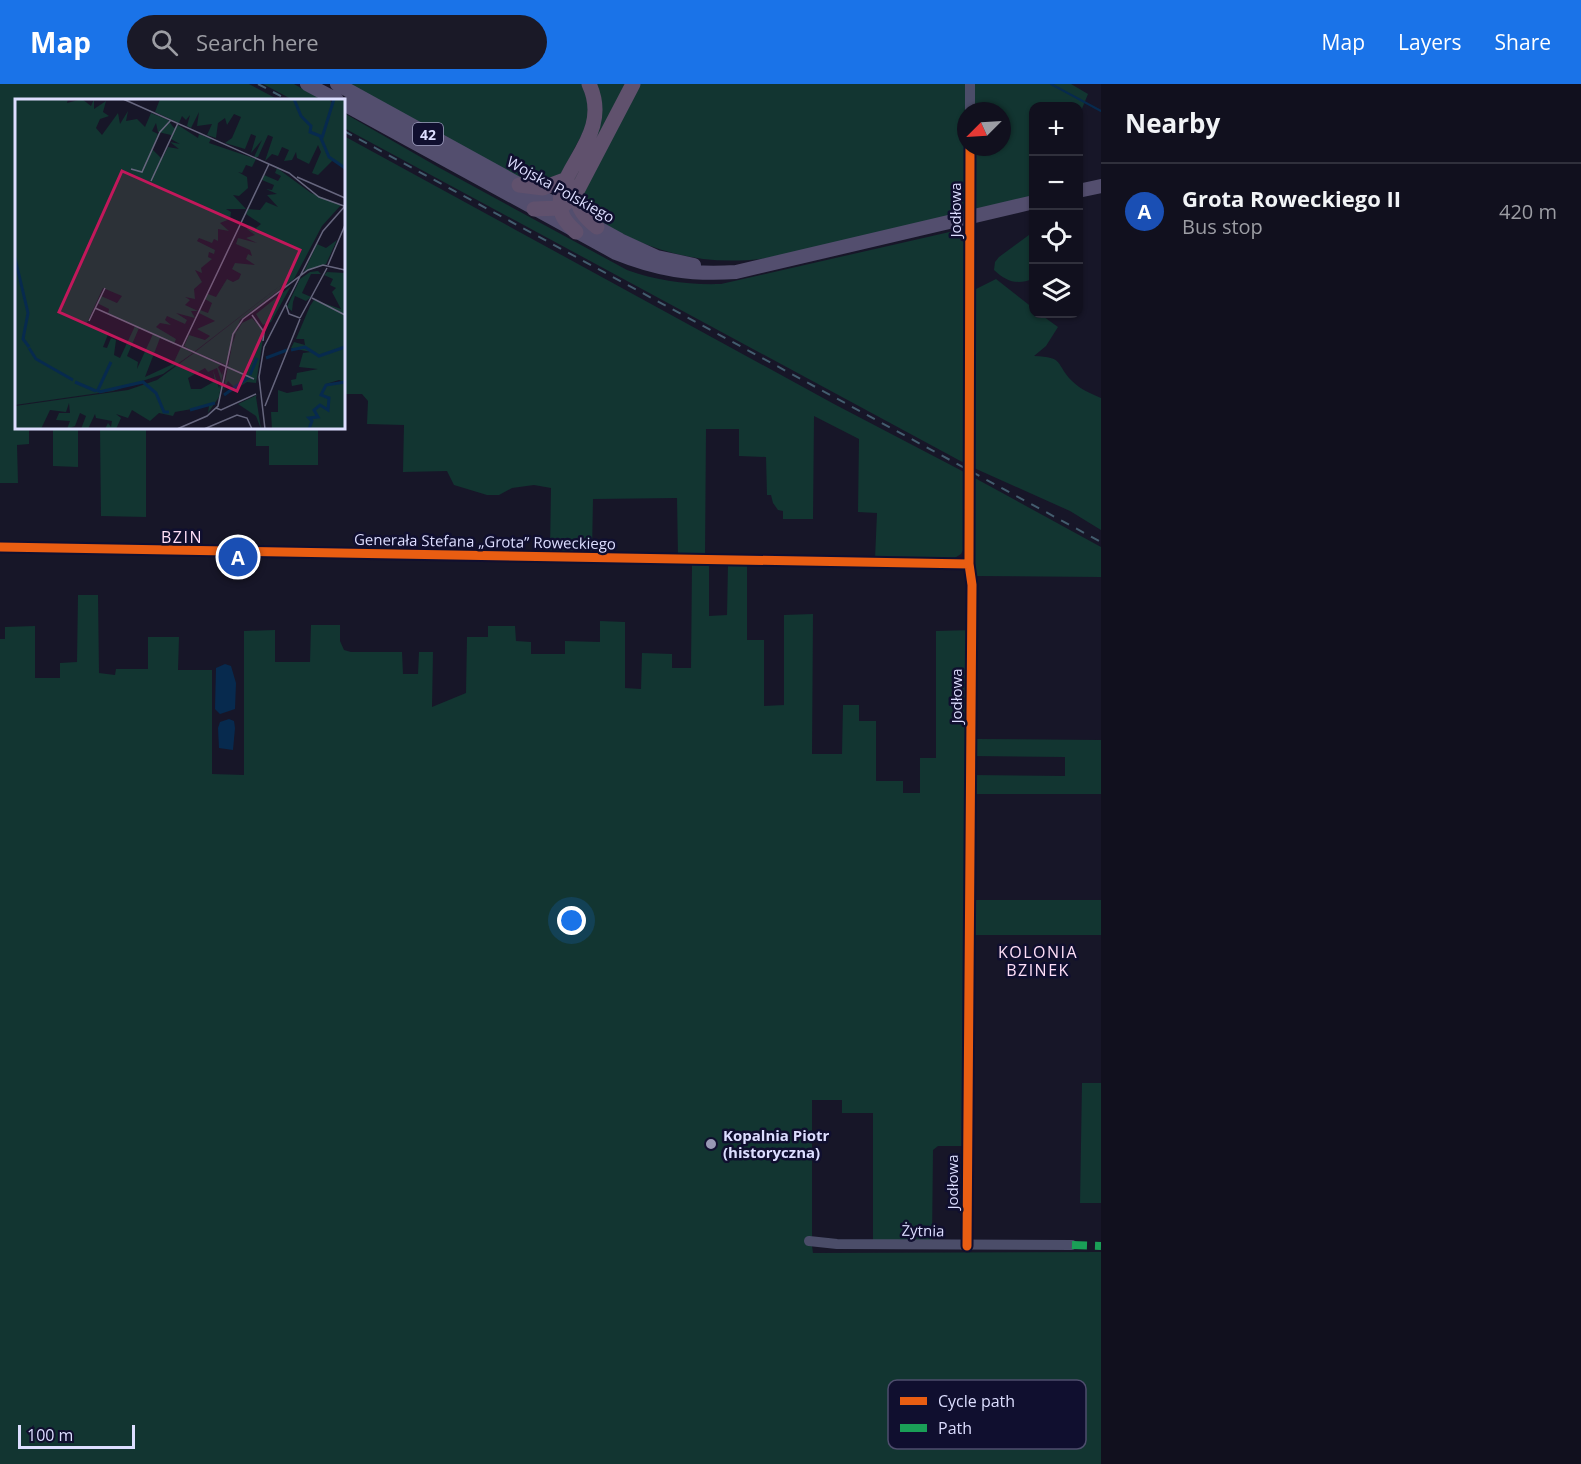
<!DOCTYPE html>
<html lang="en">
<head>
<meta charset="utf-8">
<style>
	body { margin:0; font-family:"Open Sans",sans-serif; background:#1a1927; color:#f1f3f6 }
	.controls { position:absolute; right:18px; top:18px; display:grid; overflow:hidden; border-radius:12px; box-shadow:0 2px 4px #0004 }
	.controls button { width:54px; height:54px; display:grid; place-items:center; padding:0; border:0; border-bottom:2px solid #30303c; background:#11101e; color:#f1f3f6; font:30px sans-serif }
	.compass { position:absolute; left:957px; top:18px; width:54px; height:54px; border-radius:50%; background:#11101e; box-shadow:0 2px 4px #0004; rotate:246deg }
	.scale { position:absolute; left:18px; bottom:15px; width:117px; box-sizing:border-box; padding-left:6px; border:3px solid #dddeff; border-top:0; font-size:16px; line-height:21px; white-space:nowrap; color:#dddeff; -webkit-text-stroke:4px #100f2f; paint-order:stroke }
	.you { position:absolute; left:572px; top:837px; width:21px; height:21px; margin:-15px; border:4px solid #fff; border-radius:50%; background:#1a73e8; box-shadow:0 0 0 9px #1a73e833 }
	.badge { display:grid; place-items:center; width:39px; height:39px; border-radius:50%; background:#1a73e8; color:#fff; font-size:20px; font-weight:700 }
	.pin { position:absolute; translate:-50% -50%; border:3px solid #fff; box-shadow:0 2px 6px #0006 }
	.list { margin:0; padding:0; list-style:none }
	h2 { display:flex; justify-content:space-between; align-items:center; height:78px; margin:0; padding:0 24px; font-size:26px }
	h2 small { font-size:20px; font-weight:400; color:#9c9da4 }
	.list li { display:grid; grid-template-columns:39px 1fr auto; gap:18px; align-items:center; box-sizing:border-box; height:96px; padding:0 24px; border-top:2px solid #30303c }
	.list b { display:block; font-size:22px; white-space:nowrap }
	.list p { margin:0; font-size:20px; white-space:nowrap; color:#9c9da4 }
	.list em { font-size:20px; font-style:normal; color:#9c9da4 }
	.icon { flex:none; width:33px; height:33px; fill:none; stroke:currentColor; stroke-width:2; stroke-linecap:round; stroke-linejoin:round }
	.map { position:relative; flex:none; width:1101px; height:1380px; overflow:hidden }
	header { display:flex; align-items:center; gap:36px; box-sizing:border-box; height:84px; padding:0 30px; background:#1a73e8; color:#fff }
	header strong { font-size:28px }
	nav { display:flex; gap:33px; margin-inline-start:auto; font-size:21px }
	.search { width:420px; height:54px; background:#1a1927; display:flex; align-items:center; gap:15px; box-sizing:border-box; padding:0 21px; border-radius:33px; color:#9c9da4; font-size:22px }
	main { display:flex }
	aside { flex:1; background:#11101e }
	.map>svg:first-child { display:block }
</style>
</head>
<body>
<header>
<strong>Map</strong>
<div class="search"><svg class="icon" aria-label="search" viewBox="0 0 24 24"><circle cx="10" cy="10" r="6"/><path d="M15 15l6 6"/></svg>Search here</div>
<nav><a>Map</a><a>Layers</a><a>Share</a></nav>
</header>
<main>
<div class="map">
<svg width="1101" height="1380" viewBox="0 0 1101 1380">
	<rect width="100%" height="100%" fill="#171628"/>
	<!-- green -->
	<path fill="#123531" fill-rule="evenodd" d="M0 0H249L279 16H16V344H29V360L17 361 18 399H0Z
		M263 0H294L322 16H293Z
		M348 0H583L591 33 560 92C544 99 532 98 515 92Z
		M595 0H626L565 114 601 35 600 12Z
		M639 0H1071L1088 10 1079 32 1078 22H1034L1033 116 779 172C709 185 648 170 589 130L581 106ZM966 27H1002V63H966Z
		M344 29 438 83 627 186C658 197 688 201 721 200L954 147C961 149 963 152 965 159L966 380 344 44Z
		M344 52 834 320 966 389 964 464 961 470 953 475H875L877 429 858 428 859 355 814 332 813 435H783V427L778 426 773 419 771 411H767L766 373 739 372V345H706L705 472H678L677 414 593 415 592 469H550L551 404 534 401 512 404 499 411H487L454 401 447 387 403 388 404 341 367 340 368 317 362 310H344Z
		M1033 148V195C1017 201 1007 198 994 186L995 178 999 173Z
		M996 195 1033 224 1034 230H1040L1058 243 1046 262 1034 272C1065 273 1055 280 1072 297 1081 306 1090 309 1101 314V446L1070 427 974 384V206Z
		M53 344H78V383L53 382Z
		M100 344H146V433L101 432Z
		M256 344H318V381H269V362H256Z
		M973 393 1101 463V493L974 492Z
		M692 481 709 482V532L727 531 728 481 747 482V556H764V622L784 621V531L813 530 812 670H842L843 621H859V637H876V697H903V709H920V674H936V547L973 546 976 669V655L1101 656V710H972L971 816H1101V851H971L969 1062H938L933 1066 932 1157 873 1156V1029H842V1016H812V1162L813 1169 1101 1168V1380H0V555H5V543L35 542V594H60V579L77 578 78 511H98L99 589 115 591 116 585H148V553H179L178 586H212V690L244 691V547L275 546V578H310L311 541H340V557L344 566 351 568H402L403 590H418L419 568H433L432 623 466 609 467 553H488V542H515L516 557 531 558V570H565V557L600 558V537L625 538V604L641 605 642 569 672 570V584H691ZM972 672 1065 673V692L972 691Z
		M1082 999H1101V1119H1080Z"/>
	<!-- water -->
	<path fill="#072a4e" d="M225 580 231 582 236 599 235 625 220 630 215 625 216 584Z
		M229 635 234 637 235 644 233 666 219 664 218 644 220 638Z"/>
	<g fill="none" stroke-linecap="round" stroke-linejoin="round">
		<!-- stream -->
		<path stroke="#072a4e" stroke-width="2" d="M1051 0 1101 27"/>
		<!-- minor -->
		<path stroke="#4b4d69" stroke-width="10" d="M970 0V27
			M0 463 969 480
			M809 1157 837 1160 1072 1161
			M967 1162 972 501 969 480 970 63"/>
		<!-- major -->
		<path stroke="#534e6e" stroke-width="14" d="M307 0 337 16
			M337 0 620 156 657 173 694 181
			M344 20 616 169C658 186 691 191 736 188L1034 118
			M1078 107 1101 102"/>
		<!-- highway -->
		<path stroke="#60516d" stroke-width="15" d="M519 101 543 104 567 95
			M576 109C578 125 584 133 597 143
			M534 125 561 124 576 109 633 0
			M576 148C571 143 564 137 562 130 548 89 615 55 589 0"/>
		<!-- rail -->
		<path stroke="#435d6e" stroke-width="2" stroke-dasharray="9 8" stroke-linecap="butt" d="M258 0 288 16
			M344 47 1101 458"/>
		<!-- quiet -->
		<path stroke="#1a9f57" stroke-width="8" stroke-dasharray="15 8" stroke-linecap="butt" d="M1072 1161 1101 1162"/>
		<!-- cycleway casing -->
		<g stroke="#100f2f" stroke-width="13">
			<path id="cycleway" d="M0 463 969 480
				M967 1162 972 501 969 480 970 63"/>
		</g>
		<!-- cycleway -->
		<use href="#cycleway" stroke="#e95d12" stroke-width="9"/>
	</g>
	<!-- markers -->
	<circle fill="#9898b4" stroke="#100f2f" stroke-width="2" cx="711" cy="1060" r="6"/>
	<g text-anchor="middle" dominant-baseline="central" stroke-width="5" stroke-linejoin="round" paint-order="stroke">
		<!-- shield labels -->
		<rect fill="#100f2f" stroke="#a0a0c1" stroke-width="1.5" x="413" y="39" width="30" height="22" rx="4.5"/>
		<g font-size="14" font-weight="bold" fill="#dddeff">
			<text x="428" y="50">42</text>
		</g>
		<!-- street labels -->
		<g font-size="15" fill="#dddeff" stroke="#100f2f">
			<text transform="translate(561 105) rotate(29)">Wojska Polskiego</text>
			<text transform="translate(955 126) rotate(-90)">Jodłowa</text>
			<text transform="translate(485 457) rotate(1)">Generała Stefana „Grota” Roweckiego</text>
			<text transform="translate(956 612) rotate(-90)">Jodłowa</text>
			<text transform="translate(952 1098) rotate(-90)">Jodłowa</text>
			<text transform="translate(923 1146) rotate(1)">Żytnia</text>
		</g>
		<!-- poi labels -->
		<g font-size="15" font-weight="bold" fill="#dddeff" stroke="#100f2f" text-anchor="start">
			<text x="723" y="1051">Kopalnia Piotr<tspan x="723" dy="17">(historyczna)</tspan></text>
		</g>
		<!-- neighbourhood labels -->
		<g font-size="16" letter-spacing="1.5" fill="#ffdff8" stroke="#100f2f">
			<text x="182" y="453">BZIN</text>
			<text x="1038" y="868">KOLONIA<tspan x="1038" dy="18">BZINEK</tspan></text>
		</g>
	</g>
	<!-- overview -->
	<g transform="translate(15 15)">
		<rect width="330" height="330" fill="#171628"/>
		<path d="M0 0H53L52 4 67 0 76 7 79 0V10L91 2 88 13 94 17 85 20 81 29 87 36 103 14 105 25 113 12 111 22 122 20 130 28 136 14 153 21 159 29 163 26 183 39 184 35 196 40 194 44 241 60 237 68 231 66 227 74 223 73 232 78 233 89 224 97 218 96 231 110H211L216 113 215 120 205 124 214 132 203 130V142L199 140 197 144 184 139 182 142 200 151 199 155 194 153 193 158 197 160 186 169 187 174 180 171 187 183 179 190 180 200 170 198 175 201 170 206 183 212H176L180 219 161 214 172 221 170 225 152 217 150 221 156 226 145 224 141 228 161 240 159 245 145 239 130 278 158 265 166 248 178 254 148 275 98 292 0 306ZM141 24 143 33 156 36V40L165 45 155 43 164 50 153 48 147 60 137 50 143 35 137 32ZM88 189 107 197 102 204 86 197 82 204 94 210 93 215 120 227 105 259 99 256 101 241 96 239 92 249 88 248 94 233 71 226ZM124 229 138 235 122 270 123 263 112 257ZM145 0H314L318 5 319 0H330V71L318 61 303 76 297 74 306 53 303 46 294 65 282 59 281 53 277 61 269 62 274 51 267 48 263 57 257 55 250 62 258 38 253 36 243 58H239L247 41 236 54 241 37 236 35 230 50 210 44 217 39 226 18 219 15 212 26 210 19 203 24 201 39 192 36 197 25 182 27 184 13 176 29 172 27 175 16 171 21 167 17 164 24 140 13ZM262 69 296 94 326 106 307 127 279 180 225 221 211 266 180 253 270 183 179 253 169 247 174 236 190 241 195 237 182 230 200 222 184 214 185 211 193 214 197 204 190 200 193 195 201 198 212 180 218 183 224 180 226 175 217 170 220 164 240 166 231 160 233 155 237 157 235 151 221 145 223 139 242 144 231 139 240 136 232 130 234 126 241 129 246 125 231 115 233 110 245 111 251 103 263 108 252 96 262 95 251 90 257 91 259 86 247 81 249 76 263 82 266 77 260 74ZM322 141 311 165 289 173 302 145 311 149ZM303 172 306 175H296L287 194 296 198 291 202 280 197 278 203 277 212 284 218 272 208 285 180 295 173ZM312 173 330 174V283L324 281 311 285 330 284V330H257L256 313H263V291L272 294 288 291 287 285 277 287 276 281 281 280 282 274 303 270 284 268 288 254 296 253 276 249 279 243 290 246 289 240H281L295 207 299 201 326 210 317 193 321 189 315 186 318 180 309 176ZM276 187 256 223 248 226 241 215ZM237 219 248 232V240L241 284 232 283 221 290 213 282 208 292 219 237 227 224ZM179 254 206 266 203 268 207 276 209 268 204 298 193 314 194 307 160 313 158 317 144 314 135 322 117 311 113 319 101 315 106 319 101 330H90L93 324 96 328 97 322 81 319 80 315 73 330H66L71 317 65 314 60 327 52 330 55 322 41 321 44 314H55L54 304 51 313 35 311 26 330H0V307L113 291 142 281ZM190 269 193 273 202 269 206 281 204 289 198 271 200 282 186 290H176L173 279ZM242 296 241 298 246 330 241 317 223 305Z" fill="#123531" fill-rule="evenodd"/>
		<path fill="none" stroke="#072a4e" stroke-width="3" d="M279 0 286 17 296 27 295 33 305 37 314 58 330 69M307 39 319 0M0 159 13 214 8 240 14 248M14 249 21 260 58 281M276 251 290 248 304 257 330 248M251 259 272 251M235 276 242 259M60 283 81 292M82 293 96 263M84 293 128 283 141 294 149 313H154M209 296 234 278M175 311 200 304M294 330 297 322 294 319 303 318 299 311 305 306 313 311 314 299 306 296 311 286 330 283"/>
		<path fill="none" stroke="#66667e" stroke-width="1.5" d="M108 0 274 74 304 98 329 107M116 70 127 73 145 33 156 21M282 78 330 99M136 82 163 24M313 166 330 126M297 199 330 216M271 206 274 215 285 219M80 209 239 280M237 216 249 233 248 242M285 219 312 169M74 222 90 189M167 248 254 65M250 307 285 220M201 309 206 311 241 295M162 330 192 317 203 307 218 235 228 220 293 171 308 166 330 171M189 330 222 316 232 319 237 330M250 330 244 278 249 248 308 132 330 107"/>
		<path fill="#c2185b" fill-opacity="0.15" stroke="#c2185b" stroke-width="3" d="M107 72 285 151 222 292 44 213Z"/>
		<rect width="330" height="330" fill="none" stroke="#dddeff" stroke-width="3"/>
	</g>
	<!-- legend -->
	<rect x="888" y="1296" width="198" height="69" rx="9" fill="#100f2f" stroke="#4e4d6d" stroke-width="1.5"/>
	<rect x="900" y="1313" width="27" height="8" fill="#e95d12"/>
	<rect x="900" y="1340" width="27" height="8" fill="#1a9f57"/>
	<g font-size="16" fill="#dddeff">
		<text x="938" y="1323">Cycle path</text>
		<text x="938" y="1350">Path</text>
	</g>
</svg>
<div class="controls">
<button>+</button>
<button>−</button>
<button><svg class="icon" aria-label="locate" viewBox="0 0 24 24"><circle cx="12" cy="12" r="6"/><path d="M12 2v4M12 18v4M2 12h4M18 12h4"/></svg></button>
<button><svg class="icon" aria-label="layers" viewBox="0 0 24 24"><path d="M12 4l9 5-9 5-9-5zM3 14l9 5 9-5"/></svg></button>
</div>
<svg class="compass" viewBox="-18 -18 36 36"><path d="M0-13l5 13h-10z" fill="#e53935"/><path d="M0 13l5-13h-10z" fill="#9c9da4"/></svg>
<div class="scale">100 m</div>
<div class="you"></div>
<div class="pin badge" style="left:238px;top:473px;background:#1a4fb4">A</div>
</div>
<aside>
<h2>Nearby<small></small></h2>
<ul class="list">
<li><span class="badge" style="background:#1a4fb4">A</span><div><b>Grota Roweckiego II</b><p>Bus stop</p></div><em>420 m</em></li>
</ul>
</aside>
</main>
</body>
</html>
